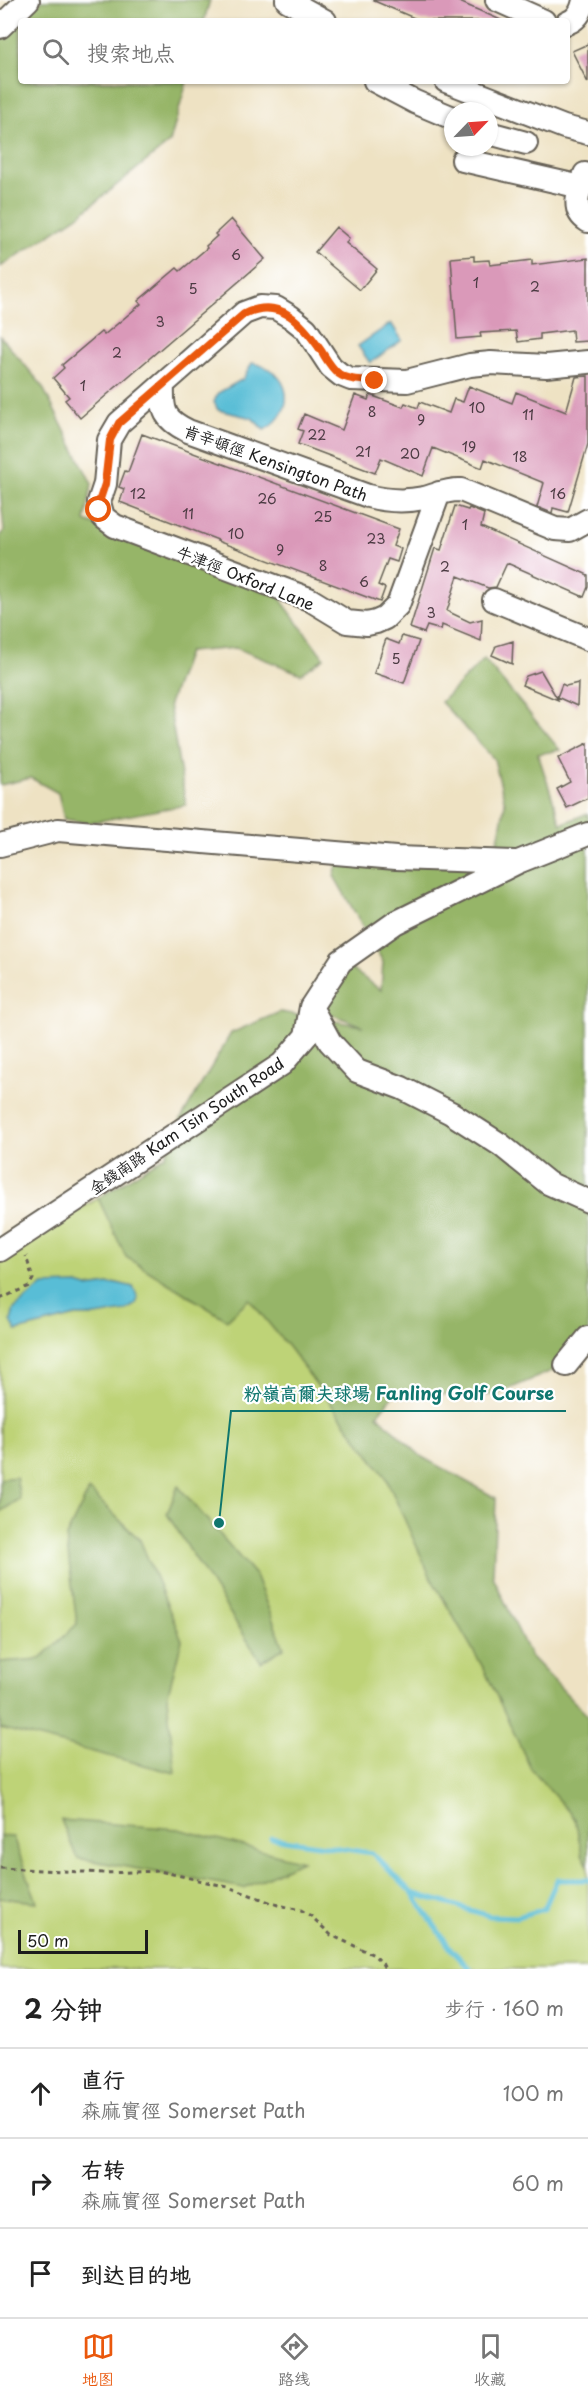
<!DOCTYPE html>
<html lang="zh">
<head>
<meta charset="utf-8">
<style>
	body { margin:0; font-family:"Playpen Sans","LXGW WenKai TC",sans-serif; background:#f2f2f2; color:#222 }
	.compass { position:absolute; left:444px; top:102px; width:54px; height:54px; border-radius:50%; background:#fff; box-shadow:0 2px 4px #0004; rotate:65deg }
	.scale { position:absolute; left:18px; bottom:15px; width:130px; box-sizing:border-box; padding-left:6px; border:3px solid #1c1c1c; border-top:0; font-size:16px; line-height:21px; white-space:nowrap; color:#1c1c1c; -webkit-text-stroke:4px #fff; paint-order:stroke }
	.stop { position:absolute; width:18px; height:18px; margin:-14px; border:4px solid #ea580c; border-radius:50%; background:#fff }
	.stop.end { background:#ea580c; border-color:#fff; box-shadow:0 2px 6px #0008 }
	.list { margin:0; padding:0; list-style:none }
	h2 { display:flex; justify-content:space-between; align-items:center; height:78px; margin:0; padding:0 24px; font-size:26px }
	h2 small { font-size:20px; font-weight:400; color:#767676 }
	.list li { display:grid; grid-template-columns:39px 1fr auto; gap:18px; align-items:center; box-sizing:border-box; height:90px; padding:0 24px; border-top:2px solid #e0e0e0 }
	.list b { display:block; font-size:22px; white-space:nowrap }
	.list p { margin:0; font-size:20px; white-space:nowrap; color:#767676 }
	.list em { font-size:20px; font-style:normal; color:#767676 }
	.icon { flex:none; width:33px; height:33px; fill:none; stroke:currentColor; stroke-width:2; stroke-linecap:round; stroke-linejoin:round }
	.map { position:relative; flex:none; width:588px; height:1969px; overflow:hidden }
	.search { position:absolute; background:#fff; box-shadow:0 2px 4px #0004; left:18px; right:18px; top:18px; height:66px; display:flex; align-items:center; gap:15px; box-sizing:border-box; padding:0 21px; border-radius:6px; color:#767676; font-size:22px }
	.sheet { height:348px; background:#fff }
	nav { display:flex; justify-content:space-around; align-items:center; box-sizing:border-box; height:84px; border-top:2px solid #e0e0e0; background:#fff; font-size:16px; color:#767676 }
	nav a { display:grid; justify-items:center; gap:3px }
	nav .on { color:#ea580c }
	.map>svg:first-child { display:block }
</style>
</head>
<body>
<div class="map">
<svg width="588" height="1969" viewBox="0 0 588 1969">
	<rect width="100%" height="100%" fill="#fff"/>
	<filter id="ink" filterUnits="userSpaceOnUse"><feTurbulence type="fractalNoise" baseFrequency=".0167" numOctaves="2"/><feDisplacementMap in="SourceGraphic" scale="12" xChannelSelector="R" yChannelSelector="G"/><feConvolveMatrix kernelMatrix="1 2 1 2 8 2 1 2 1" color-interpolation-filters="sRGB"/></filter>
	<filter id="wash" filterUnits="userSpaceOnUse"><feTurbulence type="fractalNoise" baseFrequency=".008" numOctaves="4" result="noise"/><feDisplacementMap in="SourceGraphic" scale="24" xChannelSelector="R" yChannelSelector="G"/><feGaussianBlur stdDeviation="1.35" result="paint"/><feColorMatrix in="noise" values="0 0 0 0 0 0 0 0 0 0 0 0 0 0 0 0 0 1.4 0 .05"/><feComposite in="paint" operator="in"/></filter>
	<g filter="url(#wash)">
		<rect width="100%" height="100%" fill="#eee2c3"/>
		<!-- green -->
		<path fill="#bed377" stroke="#6d784a" stroke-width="1.5" fill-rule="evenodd" d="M135 1177 253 1282 588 1767V1969H0V1259L38 1233ZM117 1283 133 1287 96 1316H76L16 1331 77 1284 87 1287Z"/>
		<!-- forest -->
		<path fill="#96b568" stroke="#596842" stroke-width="1.5" d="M42 0H210L204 21H21V81H187L170 142 77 217 0 267V38Z
			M0 336 41 384 92 484 85 521 279 597 324 658 301 674 236 648 188 652 169 704 186 805 88 823 64 819 58 793 31 778 0 785V535L4 531 0 488Z
			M484 659 560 750 538 754 561 824 588 813V1331L566 1365 495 1395 394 1394 377 1415 422 1457 496 1498 493 1576 530 1656 588 1716V1866L582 1854 575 1819 531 1769 484 1669 431 1578 385 1476 289 1348 249 1299 227 1320 126 1257 98 1198 165 1156 181 1119 231 1033 280 1012 363 1026 319 1010 350 968 381 990 383 962 334 876 339 859 467 861 498 841 505 803 494 759 441 702Z
			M16 1477 20 1499 0 1512V1479Z
			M178 1486 255 1575 284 1648 261 1662 167 1514Z
			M89 1490 140 1540 182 1640 167 1698 175 1773 0 1728V1662L40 1659 77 1624 66 1537Z
			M61 1820 178 1829 302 1861 244 1888 77 1858Z
			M0 1836 13 1837 37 1902 0 1898Z"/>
		<!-- water -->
		<path fill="#58bdd6" stroke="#3a6c79" stroke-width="1.5" d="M391 323 402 340 370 363 358 346Z
			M252 363C291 370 299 411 264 430L252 418 218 410 214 402 218 393 243 379Z
			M117 1283 133 1287 138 1298 136 1304 125 1311 96 1316H76L16 1331 11 1321 14 1309 43 1285 77 1284 87 1287Z"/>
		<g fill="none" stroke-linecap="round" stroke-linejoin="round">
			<!-- stream -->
			<path stroke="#58bdd6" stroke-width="5" d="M271 1838 372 1853 412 1893 451 1949 470 1969
				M412 1893 490 1916 517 1917 544 1909 557 1880H588"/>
		</g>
		<g id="blocks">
			<!-- building -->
			<path fill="#da99b9" d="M372 0H455L503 21H421Z
				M588 44V83L572 51Z
				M231 219 265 259 80 418 65 400 69 397 53 378 64 368 62 365 101 332 104 335 141 304 138 301 177 268 180 271 207 248 206 246 217 236 215 234Z
				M336 227 349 238 346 243 377 269 360 290 315 252Z
				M474 256V261L489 260 490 265 532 260V265L588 258V341L573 342 572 330 540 334V339L518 342 516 331 480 333 481 337 457 339 451 258Z
				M588 376V444L568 512 553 508 552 513 537 507 544 483 485 459 482 468 433 448 423 476 381 458 375 473 298 444 303 431 298 429 304 414 342 430 355 395 368 400 370 395 403 407 405 403 418 408 420 402 449 413 454 399 463 402 469 386 512 403 516 392 566 412 576 377Z
				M142 434 399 529 393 546 401 549 397 562 388 559 378 585 385 588 380 602 217 541 218 540 120 502 124 489 119 487 125 471 128 472Z
				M455 506 468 510 469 508 484 514 481 527 588 575V587L584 597 507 563 496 587 488 588 458 576 455 585 447 611 470 622 482 619 481 641 442 625 441 630 427 626 424 633 410 628 435 548 441 550Z
				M402 636 419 641 404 683 374 673 386 639 399 644Z
				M513 641 512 664 492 655 496 646Z
				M541 671 558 700 522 685 526 676Z
				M578 683 577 706 557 697 562 684 566 686Z
				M588 743V798L567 808 557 789 570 782 558 758Z"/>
		</g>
	</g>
	<g filter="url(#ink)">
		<use href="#blocks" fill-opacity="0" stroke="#666156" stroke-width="1.5"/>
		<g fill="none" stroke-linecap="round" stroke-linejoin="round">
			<!-- minor casing -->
			<g stroke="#666156" stroke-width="26">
				<path id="minor" d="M287 0 325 21
					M497 0 544 21
					M567 23C578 19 582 11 584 0
					M0 27 28 0
					M375 81 415 102 453 118
					M446 81 564 127 588 133
					M489 133 526 143
					M463 160 581 187 588 183
					M585 174C579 190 570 210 588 221
					M163 385C162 412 164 419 188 431L368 496C387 501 405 502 424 498 437 495 447 489 461 490L555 529 570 530 588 520
					M439 493 398 605 385 618 376 622 367 624 347 622 309 599 115 526 103 517 99 502 105 484 109 440 119 423 244 313 260 307 276 308 291 317 306 329 331 367 341 375 351 379 407 381 470 365 491 363 546 366 588 362
					M494 600 588 639
					M0 845 58 830 396 858 514 862
					M311 1007 330 1042 357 1071 402 1088 451 1113 501 1145 548 1183 588 1201
					M0 1250 282 1064 306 1036 311 1007 341 961 395 923 518 862 588 834
					M566 1365 588 1338"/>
			</g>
			<!-- path -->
			<path stroke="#666156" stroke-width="3" stroke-dasharray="4.5 4.5" stroke-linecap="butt" d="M0 1299 29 1286 33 1279 26 1256
				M0 1868 104 1873 160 1871 228 1887 278 1905 301 1910 311 1916 331 1935 374 1955 382 1963 385 1969"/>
			<!-- minor -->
			<use href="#minor" stroke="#fff" stroke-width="22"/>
		</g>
	</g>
	<g fill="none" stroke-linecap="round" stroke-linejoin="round" filter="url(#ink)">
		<!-- route -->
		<path stroke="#ea580c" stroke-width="8" d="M99 510V502L105 484 110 440 119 423 244 314C281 296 303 324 322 352 327 360 331 368 339 374 349 381 363 380 375 381"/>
	</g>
	<g text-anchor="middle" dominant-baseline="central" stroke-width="4.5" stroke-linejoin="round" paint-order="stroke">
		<!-- number labels -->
		<g font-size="14" fill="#4c3b43">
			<text x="236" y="254">6</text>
			<text x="476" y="282">1</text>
			<text x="535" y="286">2</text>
			<text x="193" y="288">5</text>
			<text x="160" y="321">3</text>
			<text x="117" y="352">2</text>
			<text x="83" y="385">1</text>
			<text x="477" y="407">10</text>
			<text x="372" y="411">8</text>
			<text x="528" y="414">11</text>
			<text x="421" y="419">9</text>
			<text x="317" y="434">22</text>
			<text x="469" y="446">19</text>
			<text x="363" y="451">21</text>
			<text x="410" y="453">20</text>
			<text x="520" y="456">18</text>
			<text x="138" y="493">12</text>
			<text x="558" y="493">16</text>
			<text x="267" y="498">26</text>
			<text x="188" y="513">11</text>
			<text x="323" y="516">25</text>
			<text x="465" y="524">1</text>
			<text x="236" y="533">10</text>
			<text x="376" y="538">23</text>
			<text x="280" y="549">9</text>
			<text x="323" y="565">8</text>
			<text x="445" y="566">2</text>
			<text x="364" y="581">6</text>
			<text x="431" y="612">3</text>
			<text x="396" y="658">5</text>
		</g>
		<!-- street labels -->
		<g font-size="16" fill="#1c1c1c" stroke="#fff">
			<text transform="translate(276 462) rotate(20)">肯辛頓徑 Kensington Path</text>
			<text transform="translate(246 577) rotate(22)">牛津徑 Oxford Lane</text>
			<text transform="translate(186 1125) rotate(-34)">金錢南路 Kam Tsin South Road</text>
		</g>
	</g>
	<!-- callouts -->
	<path fill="none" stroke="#0f766e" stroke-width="2" d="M219 1523L231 1411H566"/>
	<circle fill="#0f766e" stroke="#fff" stroke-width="2" cx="219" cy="1523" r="6"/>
	<g font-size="18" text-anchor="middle" font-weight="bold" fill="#0f766e" stroke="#fff" stroke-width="4.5" stroke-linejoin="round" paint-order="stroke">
		<text x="399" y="1400">粉嶺高爾夫球場 Fanling Golf Course</text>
	</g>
</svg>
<svg class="compass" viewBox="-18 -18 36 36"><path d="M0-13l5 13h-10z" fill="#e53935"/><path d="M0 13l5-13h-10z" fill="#767676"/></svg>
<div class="scale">50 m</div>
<div class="stop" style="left:99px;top:510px"></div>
<div class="stop end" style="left:375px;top:381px"></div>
<div class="search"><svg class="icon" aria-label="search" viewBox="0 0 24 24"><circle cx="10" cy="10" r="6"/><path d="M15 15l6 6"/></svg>搜索地点</div>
</div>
<section class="sheet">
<h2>2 分钟<small>步行 · 160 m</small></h2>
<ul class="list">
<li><svg class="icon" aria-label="ahead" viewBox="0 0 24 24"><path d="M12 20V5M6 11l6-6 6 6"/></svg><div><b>直行</b><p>森麻實徑 Somerset Path</p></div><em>100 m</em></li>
<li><svg class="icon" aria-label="right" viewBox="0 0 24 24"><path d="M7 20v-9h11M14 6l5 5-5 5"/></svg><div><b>右转</b><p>森麻實徑 Somerset Path</p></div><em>60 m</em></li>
<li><svg class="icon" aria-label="arrive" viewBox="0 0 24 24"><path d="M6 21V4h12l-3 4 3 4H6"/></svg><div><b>到达目的地</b></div></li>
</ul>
</section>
<nav>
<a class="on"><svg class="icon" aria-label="map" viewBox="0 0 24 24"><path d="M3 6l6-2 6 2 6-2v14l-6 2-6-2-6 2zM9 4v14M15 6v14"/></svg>地图</a>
<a><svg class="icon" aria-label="directions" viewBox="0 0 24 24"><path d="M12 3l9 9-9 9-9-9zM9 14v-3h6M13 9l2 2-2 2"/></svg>路线</a>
<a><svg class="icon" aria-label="saved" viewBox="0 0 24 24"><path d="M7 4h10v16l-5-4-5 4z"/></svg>收藏</a>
</nav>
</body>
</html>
